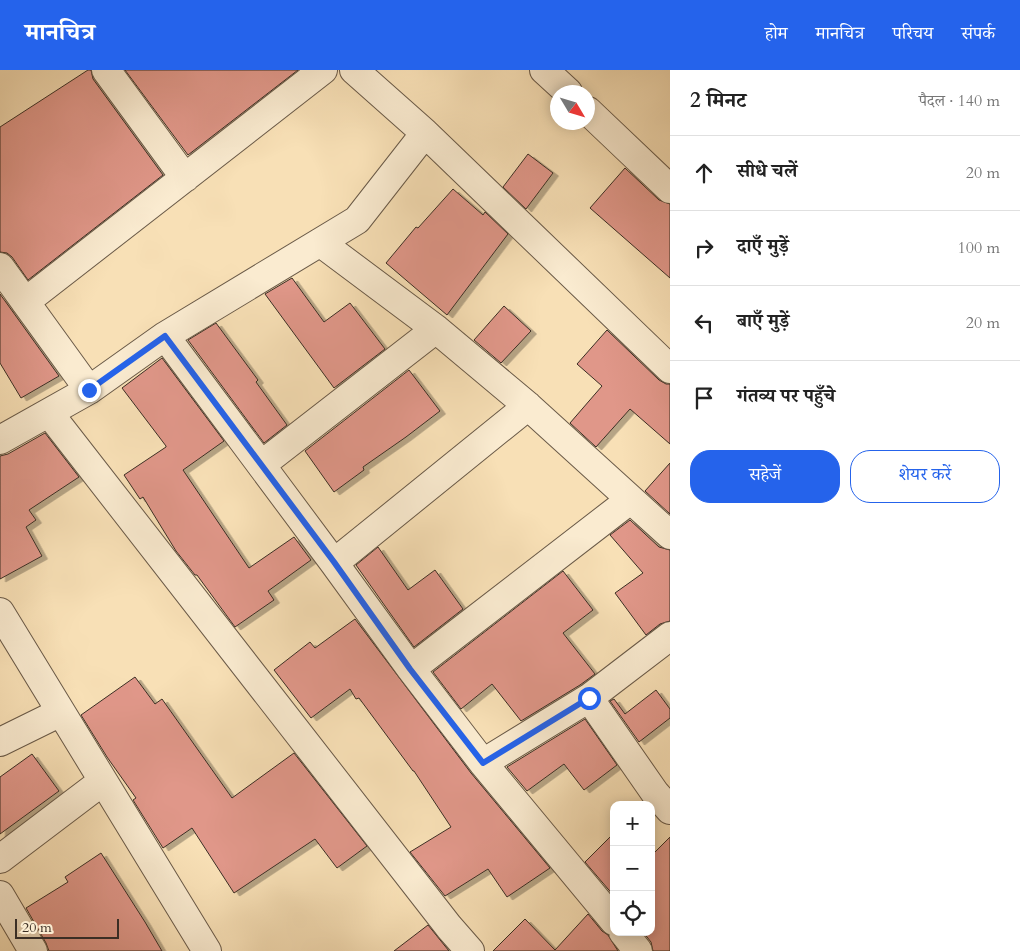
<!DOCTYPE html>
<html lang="hi">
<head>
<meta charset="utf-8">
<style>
	body { margin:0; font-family:Cardo,"Noto Serif Devanagari",serif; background:#f6f6f6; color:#222 }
	.controls { position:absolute; right:15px; bottom:15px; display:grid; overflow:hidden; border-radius:10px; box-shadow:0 2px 12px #0003 }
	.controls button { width:45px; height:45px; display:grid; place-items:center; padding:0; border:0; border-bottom:1px solid #e0e0e0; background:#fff; color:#222; font:25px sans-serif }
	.compass { position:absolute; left:550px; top:15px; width:45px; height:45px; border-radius:50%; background:#fff; box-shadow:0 2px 12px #0003; rotate:128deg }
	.scale { position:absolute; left:15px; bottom:12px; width:104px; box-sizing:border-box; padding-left:5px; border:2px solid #3b2e24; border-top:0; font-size:14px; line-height:18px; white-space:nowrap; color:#3b2e24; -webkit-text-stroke:4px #faebd0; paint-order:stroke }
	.stop { position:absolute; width:15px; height:15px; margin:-11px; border:4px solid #2563eb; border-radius:50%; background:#fff }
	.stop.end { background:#2563eb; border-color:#fff; box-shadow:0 1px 5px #0008 }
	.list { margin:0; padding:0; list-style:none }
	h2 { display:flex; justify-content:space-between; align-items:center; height:65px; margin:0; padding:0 20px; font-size:21px }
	h2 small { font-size:16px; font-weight:400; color:#767676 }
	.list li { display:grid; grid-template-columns:32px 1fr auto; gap:15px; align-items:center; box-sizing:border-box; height:75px; padding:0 20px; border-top:1px solid #e0e0e0 }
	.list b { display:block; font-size:19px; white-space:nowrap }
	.list em { font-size:16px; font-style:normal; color:#767676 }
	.actions { display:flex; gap:10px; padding:15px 20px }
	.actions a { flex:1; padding:11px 0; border:1px solid #2563eb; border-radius:20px; text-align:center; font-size:18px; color:#2563eb }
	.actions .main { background:#2563eb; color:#fff }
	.icon { flex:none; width:28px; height:28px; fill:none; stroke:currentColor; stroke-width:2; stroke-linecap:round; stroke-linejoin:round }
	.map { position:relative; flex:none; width:670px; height:881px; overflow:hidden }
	header { display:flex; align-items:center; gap:30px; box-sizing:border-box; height:70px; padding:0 25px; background:#2563eb; color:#fff }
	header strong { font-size:24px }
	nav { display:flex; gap:28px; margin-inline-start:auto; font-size:18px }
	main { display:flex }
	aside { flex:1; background:#fff }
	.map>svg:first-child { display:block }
</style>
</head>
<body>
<header>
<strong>मानचित्र</strong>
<nav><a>होम</a><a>मानचित्र</a><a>परिचय</a><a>संपर्क</a></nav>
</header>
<main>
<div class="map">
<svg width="670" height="881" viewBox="0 0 670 881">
	<defs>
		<filter id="shadow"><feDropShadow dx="5.5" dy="3" stdDeviation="0" flood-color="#0004"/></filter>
	</defs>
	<rect width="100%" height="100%" fill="#f8e0b6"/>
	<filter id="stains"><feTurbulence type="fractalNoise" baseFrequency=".004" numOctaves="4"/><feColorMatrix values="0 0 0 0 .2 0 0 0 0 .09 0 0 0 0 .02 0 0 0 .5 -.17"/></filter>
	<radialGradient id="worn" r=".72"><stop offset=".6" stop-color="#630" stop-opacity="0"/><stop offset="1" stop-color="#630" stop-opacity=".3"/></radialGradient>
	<!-- building -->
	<path fill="#e09789" stroke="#3b2e24" filter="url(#shadow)" d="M88 0H91L93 9 163 105 28 210 12 187 7 183 0 182V57Z
		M125 0H298L188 85Z
		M528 84 553 103 526 139 503 117Z
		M625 98 659 130 670 134V208L590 138Z
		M453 119 483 145 485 142 508 164 447 245 386 193 416 157 418 158Z
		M292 208 324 252 350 233 385 279 334 318 265 224Z
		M0 224 59 306 21 328 0 293Z
		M504 236 531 261 501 293 474 270Z
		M216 253 258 310 256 312 287 355 264 373 188 270Z
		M607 260 659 310 666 314H670V374L630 339 596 377 570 353 602 316 577 294Z
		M162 288 224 371 183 400 249 498 294 467 311 490 268 521 274 530 235 557 197 505H195L176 481 143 427 140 429 124 405 166 377V376L122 318Z
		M409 300 440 341 406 367 363 397 364 400 334 422 305 381Z
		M45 363 79 407 29 440 36 450 26 457 42 486 0 509V386L8 384Z
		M670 393V444L645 421Z
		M630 450 659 477 670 480V551L660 554 646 565 615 523 643 503 610 465Z
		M378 477 408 520 435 500 463 539 414 577 356 495Z
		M563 501 593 540 563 563 595 604 580 615 521 651 492 614 461 639 433 602Z
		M355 549 471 703 550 798 507 827 488 799 445 826 410 782 451 757 414 701H413L359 628 356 629 350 619 311 648 274 600 310 572 315 578Z
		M135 607 155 634 162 629 232 728 294 683 367 776 337 798 315 769 234 823 192 758 163 778 133 730 136 728 107 687 81 645Z
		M656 620 670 639V648L639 672 610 631 614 629 625 644Z
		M585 649 617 695 584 720 564 694 527 721 507 697Z
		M32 684 59 721 0 764V707Z
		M613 764 614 765V826L585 792Z
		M670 767V881H653L651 872 643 862H651V786Z
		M101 783 145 852 162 881H49L46 873 26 838 68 812 65 807Z
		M588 844 602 861 608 865 618 881H493L525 849 555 880Z
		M428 855 449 881H394Z"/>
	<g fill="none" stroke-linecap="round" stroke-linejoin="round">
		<!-- minor casing -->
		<g stroke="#6a5a48" stroke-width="30">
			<path id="minor" d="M106 0 185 108
				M354 0 425 63 670 299
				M544 0 568 22
				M588 41 670 119
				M321 173 436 259 528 336 670 465
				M0 197 89 320
				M25 232 323 0
				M165 266 334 493 411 599 483 693 614 851
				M49 343 449 857 470 881
				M0 370 89 320 165 266 357 150 425 63
				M261 395 436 259
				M334 493 528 336
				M0 542 207 881
				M411 599 630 430
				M589 628 655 723 670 740
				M0 672 61 642
				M483 693 589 628 670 566
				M0 789 103 711
				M0 825 33 881
				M623 862 638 881"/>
		</g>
		<!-- minor -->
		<use href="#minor" stroke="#faebd0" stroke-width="28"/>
	</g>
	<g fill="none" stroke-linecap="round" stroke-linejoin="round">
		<!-- route -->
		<path stroke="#2563eb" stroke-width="6" d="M89 320 165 266 334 492 410 599 483 693 589 628"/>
	</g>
	<rect width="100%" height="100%" filter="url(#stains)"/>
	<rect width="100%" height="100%" fill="url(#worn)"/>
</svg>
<div class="controls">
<button>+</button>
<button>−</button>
<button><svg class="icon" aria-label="locate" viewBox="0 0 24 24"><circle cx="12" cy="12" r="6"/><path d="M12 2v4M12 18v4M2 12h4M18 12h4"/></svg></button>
</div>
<svg class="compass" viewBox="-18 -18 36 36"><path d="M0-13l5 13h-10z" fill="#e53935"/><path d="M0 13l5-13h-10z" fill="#767676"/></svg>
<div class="scale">20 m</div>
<div class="stop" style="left:589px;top:628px"></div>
<div class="stop end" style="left:89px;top:320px"></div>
</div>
<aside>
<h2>2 मिनट<small>पैदल · 140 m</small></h2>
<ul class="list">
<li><svg class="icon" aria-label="ahead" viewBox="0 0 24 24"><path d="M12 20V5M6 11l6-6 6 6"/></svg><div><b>सीधे चलें</b></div><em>20 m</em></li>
<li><svg class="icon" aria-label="right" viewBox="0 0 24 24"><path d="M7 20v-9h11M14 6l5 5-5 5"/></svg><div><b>दाएँ मुड़ें</b></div><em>100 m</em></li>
<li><svg class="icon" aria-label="left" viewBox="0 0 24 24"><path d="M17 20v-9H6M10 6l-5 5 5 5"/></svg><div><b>बाएँ मुड़ें</b></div><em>20 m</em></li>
<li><svg class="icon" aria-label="arrive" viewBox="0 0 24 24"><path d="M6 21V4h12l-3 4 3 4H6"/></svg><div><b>गंतव्य पर पहुँचे</b></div></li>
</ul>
<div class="actions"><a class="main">सहेजें</a><a>शेयर करें</a></div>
</aside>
</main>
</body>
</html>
